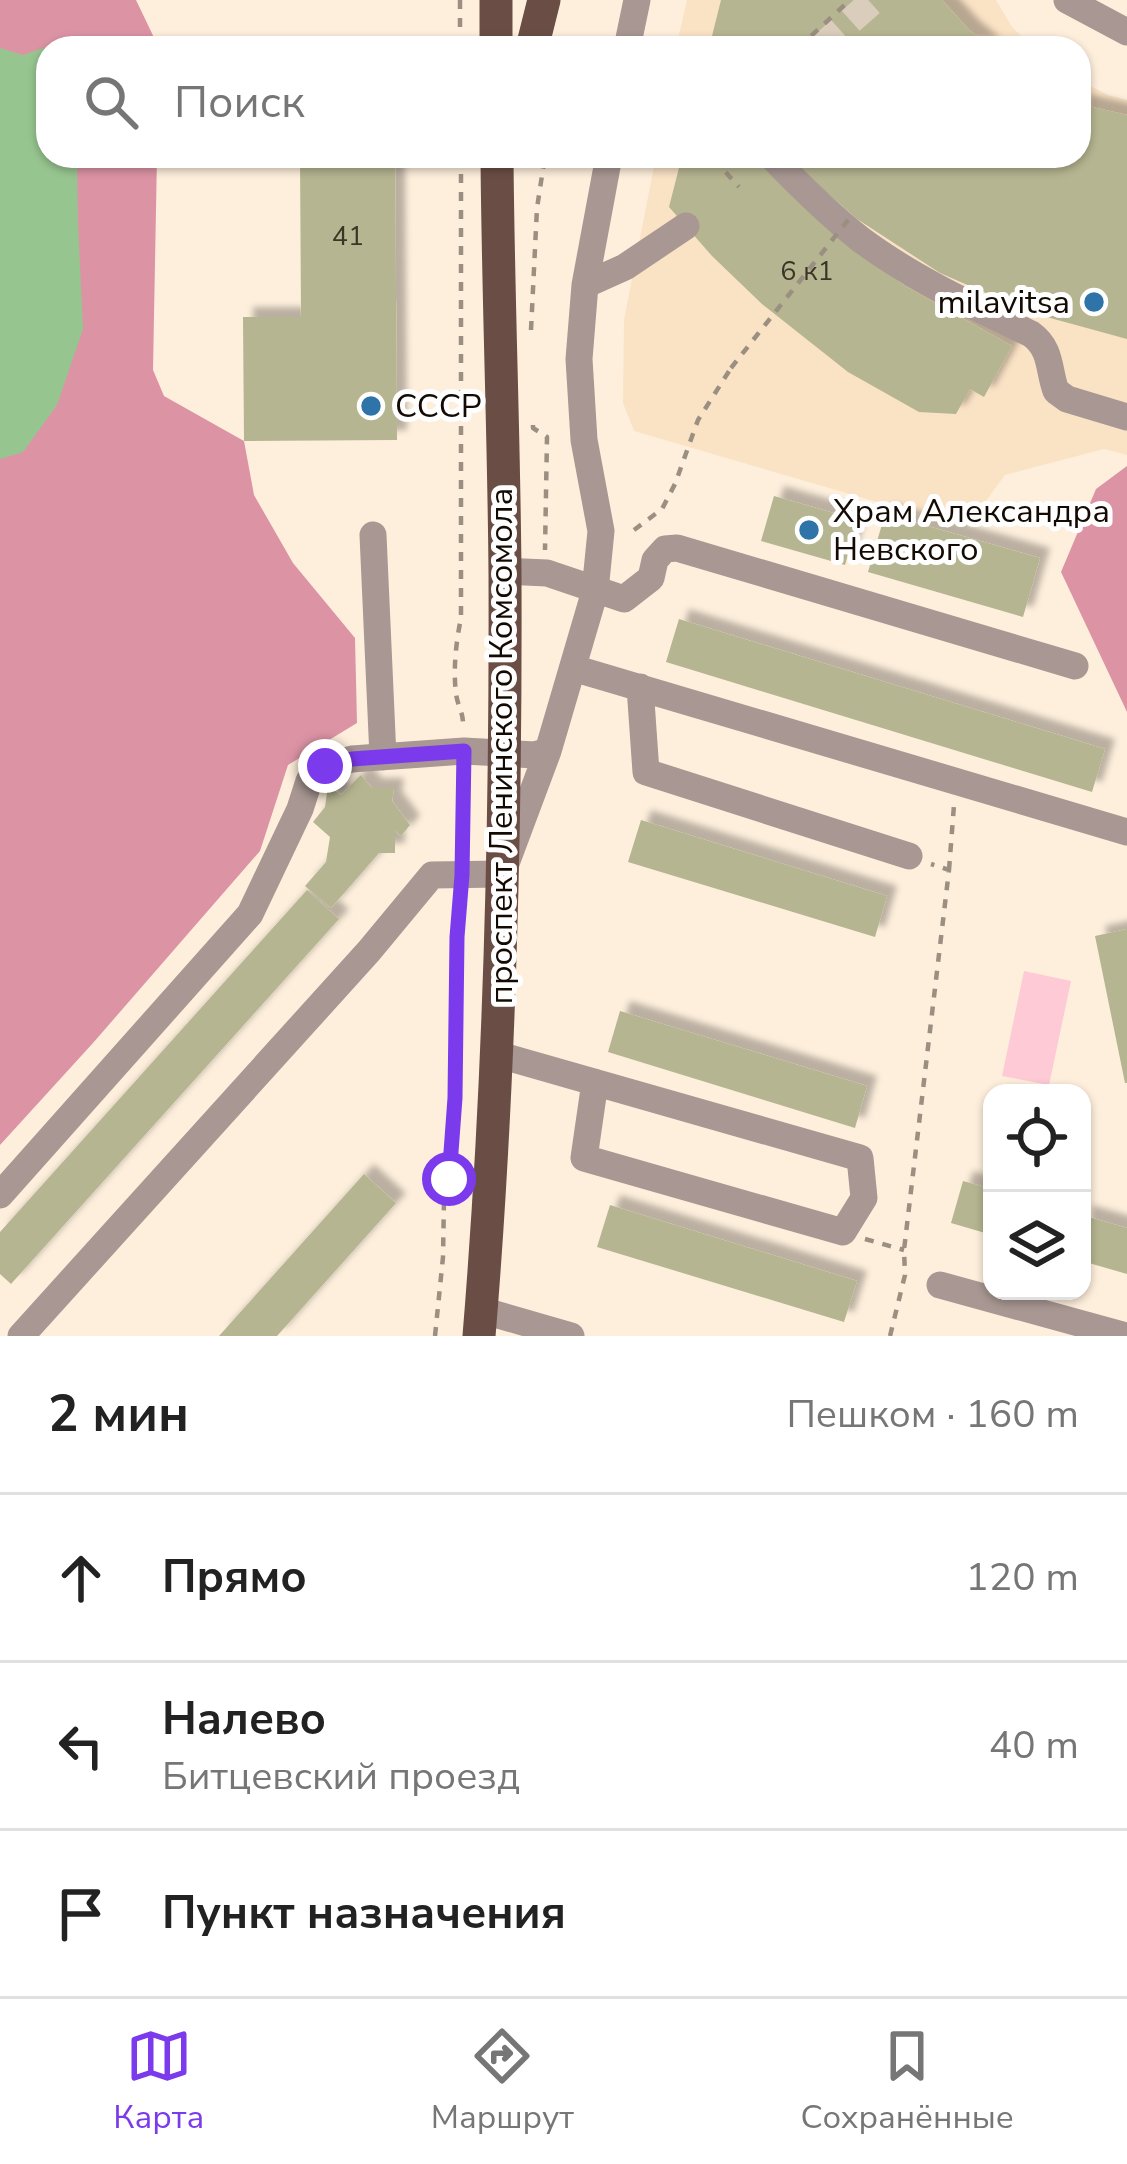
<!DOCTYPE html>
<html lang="ru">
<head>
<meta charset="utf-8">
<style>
	body { margin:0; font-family:"Nunito Sans",sans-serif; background:#f2f2f2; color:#222 }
	.controls { position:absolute; right:36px; bottom:36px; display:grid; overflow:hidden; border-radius:24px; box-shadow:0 3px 9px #0004 }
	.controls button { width:108px; height:108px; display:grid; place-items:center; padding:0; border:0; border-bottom:3px solid #e0e0e0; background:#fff; color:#222; font:60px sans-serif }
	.stop { position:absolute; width:36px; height:36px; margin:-27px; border:9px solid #7c3aed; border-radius:50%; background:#fff }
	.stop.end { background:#7c3aed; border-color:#fff; box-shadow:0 3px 12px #0008 }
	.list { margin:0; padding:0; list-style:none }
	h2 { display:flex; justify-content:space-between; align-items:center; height:156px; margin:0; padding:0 48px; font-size:51px }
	h2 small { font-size:39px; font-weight:400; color:#767676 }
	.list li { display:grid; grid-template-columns:78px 1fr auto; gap:36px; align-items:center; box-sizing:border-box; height:168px; padding:0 48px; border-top:3px solid #e0e0e0 }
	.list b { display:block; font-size:45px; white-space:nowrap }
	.list p { margin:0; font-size:39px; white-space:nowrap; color:#767676 }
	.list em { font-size:39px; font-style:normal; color:#767676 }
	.icon { flex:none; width:66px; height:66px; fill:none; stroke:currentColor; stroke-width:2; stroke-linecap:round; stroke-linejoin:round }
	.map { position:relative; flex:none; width:1127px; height:1336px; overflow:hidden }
	.search { position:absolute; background:#fff; box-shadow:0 3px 9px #0004; left:36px; right:36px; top:36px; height:132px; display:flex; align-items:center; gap:30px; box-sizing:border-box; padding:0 42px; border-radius:36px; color:#767676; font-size:45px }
	.sheet { height:660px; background:#fff }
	nav { display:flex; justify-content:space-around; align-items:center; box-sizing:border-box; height:168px; border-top:3px solid #e0e0e0; background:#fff; font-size:33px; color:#767676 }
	nav a { display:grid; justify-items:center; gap:6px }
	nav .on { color:#7c3aed }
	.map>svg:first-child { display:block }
</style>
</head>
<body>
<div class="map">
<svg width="1127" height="1336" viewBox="0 0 1127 1336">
	<defs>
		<filter id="shadow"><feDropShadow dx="10" dy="-10" stdDeviation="3" flood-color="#0004"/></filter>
	</defs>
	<rect width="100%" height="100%" fill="#feefdc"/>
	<!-- built -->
	<path fill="#fae2c5" d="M687 0H996L1012 27 1034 48H676Z
		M1079 80 1108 95 1127 100V455L1104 449 1005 475 966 528 634 431 623 403 624 320 656 156H1079Z"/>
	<!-- green -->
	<path fill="#fdcad5" d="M1024 971 1071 981 1049 1085 1002 1076Z"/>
	<!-- forest -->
	<path fill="#dc94a5" d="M0 0H136L159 48H48V156H157L153 370 164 396 244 441 254 495 293 563 355 638 357 723 288 765 260 851 93 1043 0 1145Z
		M1127 466V712L1061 572 1096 489Z"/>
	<!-- water -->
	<path fill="#97c590" d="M0 48 23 55 43 48H51H48V156H77L78 223 83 329 57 405 23 452 0 459Z"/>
	<!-- building -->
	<path fill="#b5b591" filter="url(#shadow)" d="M721 0H942L969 30 991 48H709Z
		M1079 104 1127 115V339L1032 313 940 273 857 219 785 156H1079Z
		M300 156H395L397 440 244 441 243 317H301Z
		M682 156H761L829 226 905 286 1012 346 984 397 970 389 956 414 919 412 848 372 762 304 712 256 669 207Z
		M774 496 858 520 845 565 761 541Z
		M885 514 1040 558 1023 617 868 572Z
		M679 619 1105 749 1092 792 666 662Z
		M361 775 372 788H394L392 801 410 825 401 836 395 831V853H379L331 908 305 886 326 862 330 837 313 822 325 807 328 786 341 795Z
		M641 820 887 896 875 937 628 862Z
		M307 890 339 919 11 1284 0 1274V1232Z
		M1127 929V1083H1125L1095 936Z
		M620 1011 867 1086 855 1128 608 1052Z
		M364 1174 396 1203 277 1336H219Z
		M963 1181 992 1189V1235L951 1223Z
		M610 1205 857 1281 844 1322 597 1247Z
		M1082 1215 1127 1228V1274L1082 1261Z"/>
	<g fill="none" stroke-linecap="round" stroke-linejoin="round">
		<!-- minor-tunnel -->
		<path stroke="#dbcdbb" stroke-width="27" stroke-dasharray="27 14" stroke-linecap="butt" d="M820 48 874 0"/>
		<!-- path -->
		<path stroke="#9b8f81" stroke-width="4.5" stroke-dasharray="9 9" stroke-linecap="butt" d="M460 0V48
			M798 48 850 0
			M461 156V618C456 642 453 670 456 693 457 705 463 711 463 724
			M719 156 722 168 739 187
			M531 330 537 208 545 156
			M533 425V428L547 437 545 550
			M634 530 662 509 675 484 698 420 731 368
			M461 850 463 777
			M949 870 954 805
			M865 1239 904 1250
			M435 1336 443 1257 444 1199 453 1146 457 937 460 897
			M890 1336 905 1275 904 1250 949 870 931 864"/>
		<!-- minor -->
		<path stroke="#a89792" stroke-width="27" d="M1067 0 1127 32
			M627 48 637 0
			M771 156C799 185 828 214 860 239 912 278 973 306 1031 334 1052 349 1048 369 1056 391L1067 399 1127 417
			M585 285 625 267 686 226
			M373 535 383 757
			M505 571 547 573 624 599 651 578 655 560 665 549 677 548 1075 666
			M573 668 1127 832
			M640 687 646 772 909 856
			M499 1055 860 1158 864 1198 843 1232 584 1158 595 1082
			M0 1195 250 914 300 809 309 781 325 766 352 759 464 751 535 755 548 751
			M940 1285 1126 1336
			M481 1310 571 1336
			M21 1336 369 951 432 875 502 874 548 751 595 591 601 531 584 440 579 359 585 285 609 156"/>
		<!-- major -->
		<path stroke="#6a4e45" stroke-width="33" d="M496 0V48
			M532 48 544 0
			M479 1336C500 1082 506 828 505 574 504 435 498 295 497 156"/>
		<!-- path-bridge -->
		<path stroke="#9b8f81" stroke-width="4.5" stroke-dasharray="9 9" stroke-linecap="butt" d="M731 368 852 215"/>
	</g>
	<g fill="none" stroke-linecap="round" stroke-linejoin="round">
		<!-- route -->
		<path stroke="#7c3aed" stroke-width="15" d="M325 766 352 759 464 751 462 875 457 937 455 1098 449 1179"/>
	</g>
	<!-- markers -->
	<g fill="#2e74a9" stroke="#fefefe" stroke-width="4.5">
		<circle cx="1094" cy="302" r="12"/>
		<circle cx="371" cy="406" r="12"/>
		<circle cx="809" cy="530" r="12"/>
	</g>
	<g text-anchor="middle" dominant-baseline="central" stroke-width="10" stroke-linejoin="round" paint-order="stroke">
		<!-- number labels -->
		<g font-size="27" fill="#3c3526">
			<text x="348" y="236">41</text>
			<text x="807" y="271">6 к1</text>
		</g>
		<!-- poi labels -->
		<g font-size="33" fill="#130a03" stroke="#fefefe" text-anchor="start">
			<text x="1070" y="302" text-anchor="end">milavitsa</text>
			<text x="395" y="406">СССР</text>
			<text x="833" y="511">Храм Александра<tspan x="833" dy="38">Невского</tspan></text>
		</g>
		<!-- street labels -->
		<g font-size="33" fill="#130a03" stroke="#fefefe">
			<text transform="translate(501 746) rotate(-90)">проспект Ленинского Комсомола</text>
		</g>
	</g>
</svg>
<div class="controls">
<button><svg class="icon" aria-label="locate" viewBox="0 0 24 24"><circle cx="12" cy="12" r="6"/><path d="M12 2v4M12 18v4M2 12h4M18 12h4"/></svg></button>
<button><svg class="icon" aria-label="layers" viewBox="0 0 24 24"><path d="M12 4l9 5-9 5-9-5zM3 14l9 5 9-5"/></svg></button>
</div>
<div class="stop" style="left:449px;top:1179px"></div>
<div class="stop end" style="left:325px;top:766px"></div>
<div class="search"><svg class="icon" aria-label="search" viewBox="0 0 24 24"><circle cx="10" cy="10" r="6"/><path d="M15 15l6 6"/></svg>Поиск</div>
</div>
<section class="sheet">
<h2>2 мин<small>Пешком · 160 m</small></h2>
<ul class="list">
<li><svg class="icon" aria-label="ahead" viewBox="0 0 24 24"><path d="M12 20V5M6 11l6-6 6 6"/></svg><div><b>Прямо</b></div><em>120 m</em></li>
<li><svg class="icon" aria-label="left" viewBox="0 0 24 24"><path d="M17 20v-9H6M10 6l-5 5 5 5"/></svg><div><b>Налево</b><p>Битцевский проезд</p></div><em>40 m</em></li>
<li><svg class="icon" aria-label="arrive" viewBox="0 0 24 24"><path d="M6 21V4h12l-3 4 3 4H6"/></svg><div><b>Пункт назначения</b></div></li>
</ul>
</section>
<nav>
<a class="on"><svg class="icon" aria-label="map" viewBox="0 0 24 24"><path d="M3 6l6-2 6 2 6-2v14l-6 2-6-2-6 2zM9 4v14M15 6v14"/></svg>Карта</a>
<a><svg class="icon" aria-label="directions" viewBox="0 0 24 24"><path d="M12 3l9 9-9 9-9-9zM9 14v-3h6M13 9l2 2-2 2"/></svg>Маршрут</a>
<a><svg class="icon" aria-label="saved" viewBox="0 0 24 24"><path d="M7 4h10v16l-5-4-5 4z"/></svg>Сохранённые</a>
</nav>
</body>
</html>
